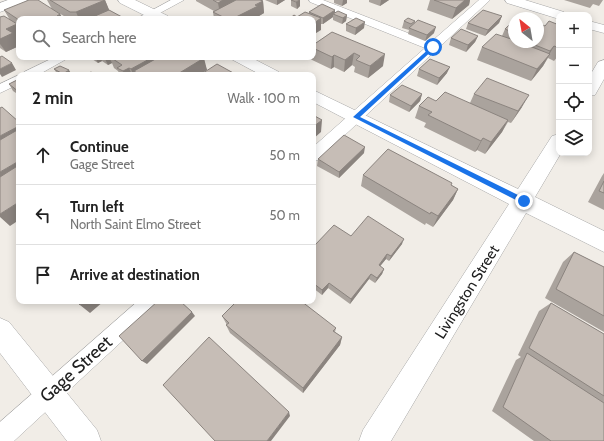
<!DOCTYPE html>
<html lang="en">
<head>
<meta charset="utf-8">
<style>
	body { margin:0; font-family:Cabin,sans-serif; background:#f2f2f2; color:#222 }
	.controls { position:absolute; right:12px; top:12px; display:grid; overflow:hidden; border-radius:8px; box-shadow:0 2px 10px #0003 }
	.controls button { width:36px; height:36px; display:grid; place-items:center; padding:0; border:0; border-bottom:1px solid #e0e0e0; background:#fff; color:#222; font:20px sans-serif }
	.compass { position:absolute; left:508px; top:12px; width:36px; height:36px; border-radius:50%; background:#fff; box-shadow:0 2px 10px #0003; rotate:329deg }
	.stop { position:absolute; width:12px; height:12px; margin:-9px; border:3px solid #1a73e8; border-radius:50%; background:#fff }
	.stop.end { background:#1a73e8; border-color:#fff; box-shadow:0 1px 4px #0008 }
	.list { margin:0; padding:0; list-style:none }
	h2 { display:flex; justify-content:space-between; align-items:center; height:52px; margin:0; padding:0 16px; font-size:17px }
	h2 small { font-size:13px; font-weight:400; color:#767676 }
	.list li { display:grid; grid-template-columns:26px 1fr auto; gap:12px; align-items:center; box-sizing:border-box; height:60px; padding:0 16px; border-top:1px solid #e0e0e0 }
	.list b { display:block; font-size:15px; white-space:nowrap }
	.list p { margin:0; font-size:13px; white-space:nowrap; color:#767676 }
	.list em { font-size:13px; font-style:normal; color:#767676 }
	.icon { flex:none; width:22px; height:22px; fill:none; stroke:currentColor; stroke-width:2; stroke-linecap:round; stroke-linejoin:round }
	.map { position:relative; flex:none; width:604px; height:441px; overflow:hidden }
	.search { position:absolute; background:#fff; box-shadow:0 2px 10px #0003; left:16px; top:16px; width:300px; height:44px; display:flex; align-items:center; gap:10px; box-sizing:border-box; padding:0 14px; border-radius:8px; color:#767676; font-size:15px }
	.panel { position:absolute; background:#fff; box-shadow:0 2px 10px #0003; left:16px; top:72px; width:300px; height:232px; border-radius:8px }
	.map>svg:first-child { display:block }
</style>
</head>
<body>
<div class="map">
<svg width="604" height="441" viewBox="0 0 604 441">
	<rect width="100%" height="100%" fill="#f1ede7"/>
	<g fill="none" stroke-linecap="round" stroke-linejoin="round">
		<!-- lane casing -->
		<g stroke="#a7a7a7" stroke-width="1">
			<path id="lane" d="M171 0H184L149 19H136Z
				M309 0H323L431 42 479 0H490L318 160 313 161V147L425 48 310 2Z
				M55 57H70L38 75H22L24 72Z
				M19 75V84L0 93V84Z
				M138 301H162L159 307 14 441H0V422Z"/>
		</g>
		<!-- street casing -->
		<g stroke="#a7a7a7" stroke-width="1">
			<path id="street" d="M8 0H27L25 3 0 12V3Z
				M118 0H135L168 16 170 19H152L120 3Z
				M505 0H525L564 12 566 15H559V19L507 3Z
				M589 21 604 25V33L589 29Z
				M230 57H250L279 72 281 75H261L233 60Z
				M604 60V79L595 95 589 96V77L598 62Z
				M313 90 518 189 552 136 559 134V153H561L535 197 604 231V252L526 213 391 441H359L363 430 509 204 313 102Z
				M0 318 9 322 97 430 101 441H67L0 353Z"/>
		</g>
		<!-- lane -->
		<use href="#lane" fill="#fff" fill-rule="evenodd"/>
		<!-- street -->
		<use href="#street" fill="#fff" fill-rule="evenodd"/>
	</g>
	<!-- wall -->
	<path fill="#aaa39d" d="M47 0H105L109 10 123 19H69L52 9 60 14 63 19H19V27L18 26 19 28V39L17 40 19 43V46L6 52 0 48V17L10 20 4 10 52 9Z
		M196 0H260L263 1 264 13 259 16V18L258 19H214L213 12 214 11 196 1Z
		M265 0H285L277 5Z
		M291 0H300V6L297 9 291 6Z
		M334 0H347V3L342 6 334 3Z
		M369 0H389L380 6 369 2Z
		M430 0H470L469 5 452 19 427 10Z
		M564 0H603L599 6 593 4 590 8Z
		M309 12 335 13 347 15 346 21 342 24 333 20V17L323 24H321V30L297 17 309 14Z
		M502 16 499 23 485 36 466 29 468 23Z
		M514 20V42H538L545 26 559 25V55L554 61 548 58 543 66 531 81 477 60 482 47 502 36 505 29Z
		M404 21H415V23L434 33 425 41 408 34 409 30 402 28Z
		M346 24 364 28 355 35 346 31Z
		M332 32 383 66 368 78 354 72 355 67 352 65 344 72 334 67 331 69 310 59V57H313V45Z
		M478 36 475 42 466 52 449 45 451 38Z
		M91 57H202L207 70 199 75H120L118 71 114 68 112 63 108 65 102 61 98 63 92 59Z
		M54 69 72 75H58Z
		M419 69 447 73 437 85 417 76Z
		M19 79V95L13 91 9 84Z
		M422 94 420 101 409 112 389 102 390 95Z
		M474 94 522 107 511 123 508 122 502 132 485 154 477 150 475 152 424 127 426 123 415 118 419 106 436 101 470 103Z
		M364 153 339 178 317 166 318 159Z
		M604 173V210L588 202 602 176Z
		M363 175 451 185 458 189 453 200 433 227 426 223 425 225 361 186Z
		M351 236 402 244 389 261 386 259 380 266 384 269 382 274 375 283 369 279 350 304 328 288 322 295 313 288V243L315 245Z
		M574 252 604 267V332L545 298 563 262Z
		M551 303 604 334V441H534L492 411 516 360 521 357 518 355 539 311Z
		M222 316 336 328 335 332 342 337 340 345 303 393 230 333 226 325H227Z"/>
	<!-- shaded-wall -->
	<path fill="#8b847f" d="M105 0 110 12 92 19H79L76 12Z
		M223 0H241L220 14 218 3Z
		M277 0H285L277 5Z
		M300 0V6L297 9 296 2Z
		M343 0H347V3L342 6Z
		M381 0H389L380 6Z
		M465 0H470L469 5 452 19 456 8Z
		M263 1 264 13 259 16V18L258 19H232Z
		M335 10V15L333 14V17L323 24V18Z
		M60 14 63 19H58L57 16Z
		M347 15 346 21 342 24 343 18Z
		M502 16 499 23 485 36 488 30Z
		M321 18V30L313 35V24Z
		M365 22 364 28 355 35 356 28Z
		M17 24 19 28V39L17 40 19 43V46L6 52 0 44V39L6 29Z
		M436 27 434 33 425 41 427 35Z
		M478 36 475 42 466 52 468 45Z
		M554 46 543 66 531 81 537 69 545 60 550 51Z
		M354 53 352 65 344 72 345 60Z
		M385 54 383 66 368 78 370 66Z
		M334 55V67L331 69 332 57Z
		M95 57H100L102 61 98 63Z
		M104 57H109L112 63 108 65Z
		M153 57H178L134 71 135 75H133L131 69Z
		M204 58 207 70 199 75H176Z
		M12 63 16 70 2 77 0 74V69Z
		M450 67 447 73 437 85 439 78Z
		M129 68 132 75H124L123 71Z
		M69 70 72 75H64L63 74Z
		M422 94 420 101 409 112 411 106Z
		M529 95 522 107 511 123 518 111Z
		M322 120 321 132 313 139V127Z
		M508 120 502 132 485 154 491 142Z
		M19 126V143L0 154V136Z
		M483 138 477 150 475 152 481 141Z
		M365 147 364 153 339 178V172Z
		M19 161V178L0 190V172Z
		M458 189 453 200 433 227 438 216Z
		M19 202V220L10 226 0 217V214Z
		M404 239 402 244 389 261 391 256Z
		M387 254 386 259 377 270 379 265Z
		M384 269 382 274 375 283 377 278Z
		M371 274 369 279 350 304 351 299Z
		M329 283 328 288 322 295V290Z
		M85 301H108L106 303 104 301 90 313 80 305Z
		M192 312 195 316 147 364 142 361Z
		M342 337 340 345 303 393V388Z
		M289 412 290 416 271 441H267Z"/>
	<!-- building -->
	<path fill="#c6bdb6" stroke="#8b847f" d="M29 0H38L60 14 57 16 61 18 58 19H19V20L4 10Z
		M50 0H105L76 12H70Z
		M213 0H223L218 3Z
		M236 0H260L263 1 255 5 258 6 232 19H227L213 12Z
		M291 0H300L296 2Z
		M434 0H465L456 8Z
		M322 4 335 10 323 18 309 12Z
		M109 10 122 17 118 19H88Z
		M483 10 502 16 488 30 468 23Z
		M338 11 347 15 343 18 333 14Z
		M305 12 321 18 313 24V19H289L294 15 297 17Z
		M4 16 17 24 6 29 13 33 0 39V17Z
		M517 16 522 18H516Z
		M356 18 365 22 356 28 346 24Z
		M408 18 415 21 411 24 404 21Z
		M418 20 436 27 427 35 409 28Z
		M514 20V33L505 29Z
		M549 21 559 25V48L554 46 550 51 530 43 531 42H538V23L545 26Z
		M461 29 478 36 468 45 451 38Z
		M332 32 385 54 370 66 356 60 360 56 354 53 345 60 334 55 332 57 313 48V45Z
		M496 34 514 40V42H519L550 54 537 69 482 47Z
		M2 56 12 63 0 69V57Z
		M110 57H153L131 69 129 68 123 71 117 68 122 65Z
		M159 57H202L204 58 176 75H140L134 71Z
		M430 59 450 67 439 78 419 69Z
		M217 64 237 75H200Z
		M60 66 69 70 63 74 54 69Z
		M91 72 96 75H85Z
		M487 78 529 95 518 111 474 94Z
		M19 79V92L9 84Z
		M402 85 422 94 411 106 390 95Z
		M445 92 508 120 491 142 483 138 481 141 428 115 432 112 419 106 428 97 436 101Z
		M2 107 19 122V126L0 136V108Z
		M313 115 322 120 313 127Z
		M19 129V161L0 172V140Z
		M344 135 365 147 339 172 318 159Z
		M388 149 452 183 451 185 458 189 438 216 431 212 430 214 363 175Z
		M19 165V202L0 214V177Z
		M604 181V193L599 191Z
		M368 216 404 239 391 256 387 254 379 265 384 269 377 278 371 274 351 299 329 283 322 290 313 283V243L315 245 334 225 351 236Z
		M574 252 604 267V316L556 289Z
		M76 301H85L80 305Z
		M158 301H180L192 312 142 361 119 336Z
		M237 301H301L336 328 333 331 342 337 303 388 226 325 229 323 222 316Z
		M551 303 604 334V396L529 348Z
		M209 337 289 412 267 441H215L163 385Z
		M527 353 604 403V441H551L503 407Z"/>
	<!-- route -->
	<path fill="#1a73e8" d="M432 46 436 47 360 117 526 199V203H522L353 117Z"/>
	<g text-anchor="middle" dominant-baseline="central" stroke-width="3.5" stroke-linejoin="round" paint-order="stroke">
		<!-- street labels -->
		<g font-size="15" fill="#202020" stroke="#fff">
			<text transform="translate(467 292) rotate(-58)">Livingston Street</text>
		</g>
		<!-- near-street labels -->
		<g font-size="18" fill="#202020" stroke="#fff">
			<text transform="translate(76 369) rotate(-42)">Gage Street</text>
		</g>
	</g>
</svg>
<div class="controls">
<button>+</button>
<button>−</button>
<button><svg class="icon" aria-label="locate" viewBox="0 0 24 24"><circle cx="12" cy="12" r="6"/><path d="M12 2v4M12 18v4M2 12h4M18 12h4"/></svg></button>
<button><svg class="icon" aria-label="layers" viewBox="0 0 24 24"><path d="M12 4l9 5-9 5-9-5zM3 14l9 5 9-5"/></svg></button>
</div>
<svg class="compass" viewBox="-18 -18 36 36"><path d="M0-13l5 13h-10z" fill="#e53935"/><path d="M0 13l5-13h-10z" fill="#767676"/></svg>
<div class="stop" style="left:433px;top:47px"></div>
<div class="stop end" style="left:524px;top:201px"></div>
<div class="search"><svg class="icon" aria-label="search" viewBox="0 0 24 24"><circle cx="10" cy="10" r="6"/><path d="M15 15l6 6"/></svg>Search here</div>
<section class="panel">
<h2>2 min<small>Walk · 100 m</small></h2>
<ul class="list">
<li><svg class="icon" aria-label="ahead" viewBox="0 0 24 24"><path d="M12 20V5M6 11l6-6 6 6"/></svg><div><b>Continue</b><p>Gage Street</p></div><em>50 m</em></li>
<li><svg class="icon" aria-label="left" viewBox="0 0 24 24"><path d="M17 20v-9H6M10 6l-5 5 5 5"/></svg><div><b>Turn left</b><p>North Saint Elmo Street</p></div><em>50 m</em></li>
<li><svg class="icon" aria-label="arrive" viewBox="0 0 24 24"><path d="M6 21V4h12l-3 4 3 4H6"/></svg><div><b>Arrive at destination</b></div></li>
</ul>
</section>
</div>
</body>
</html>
